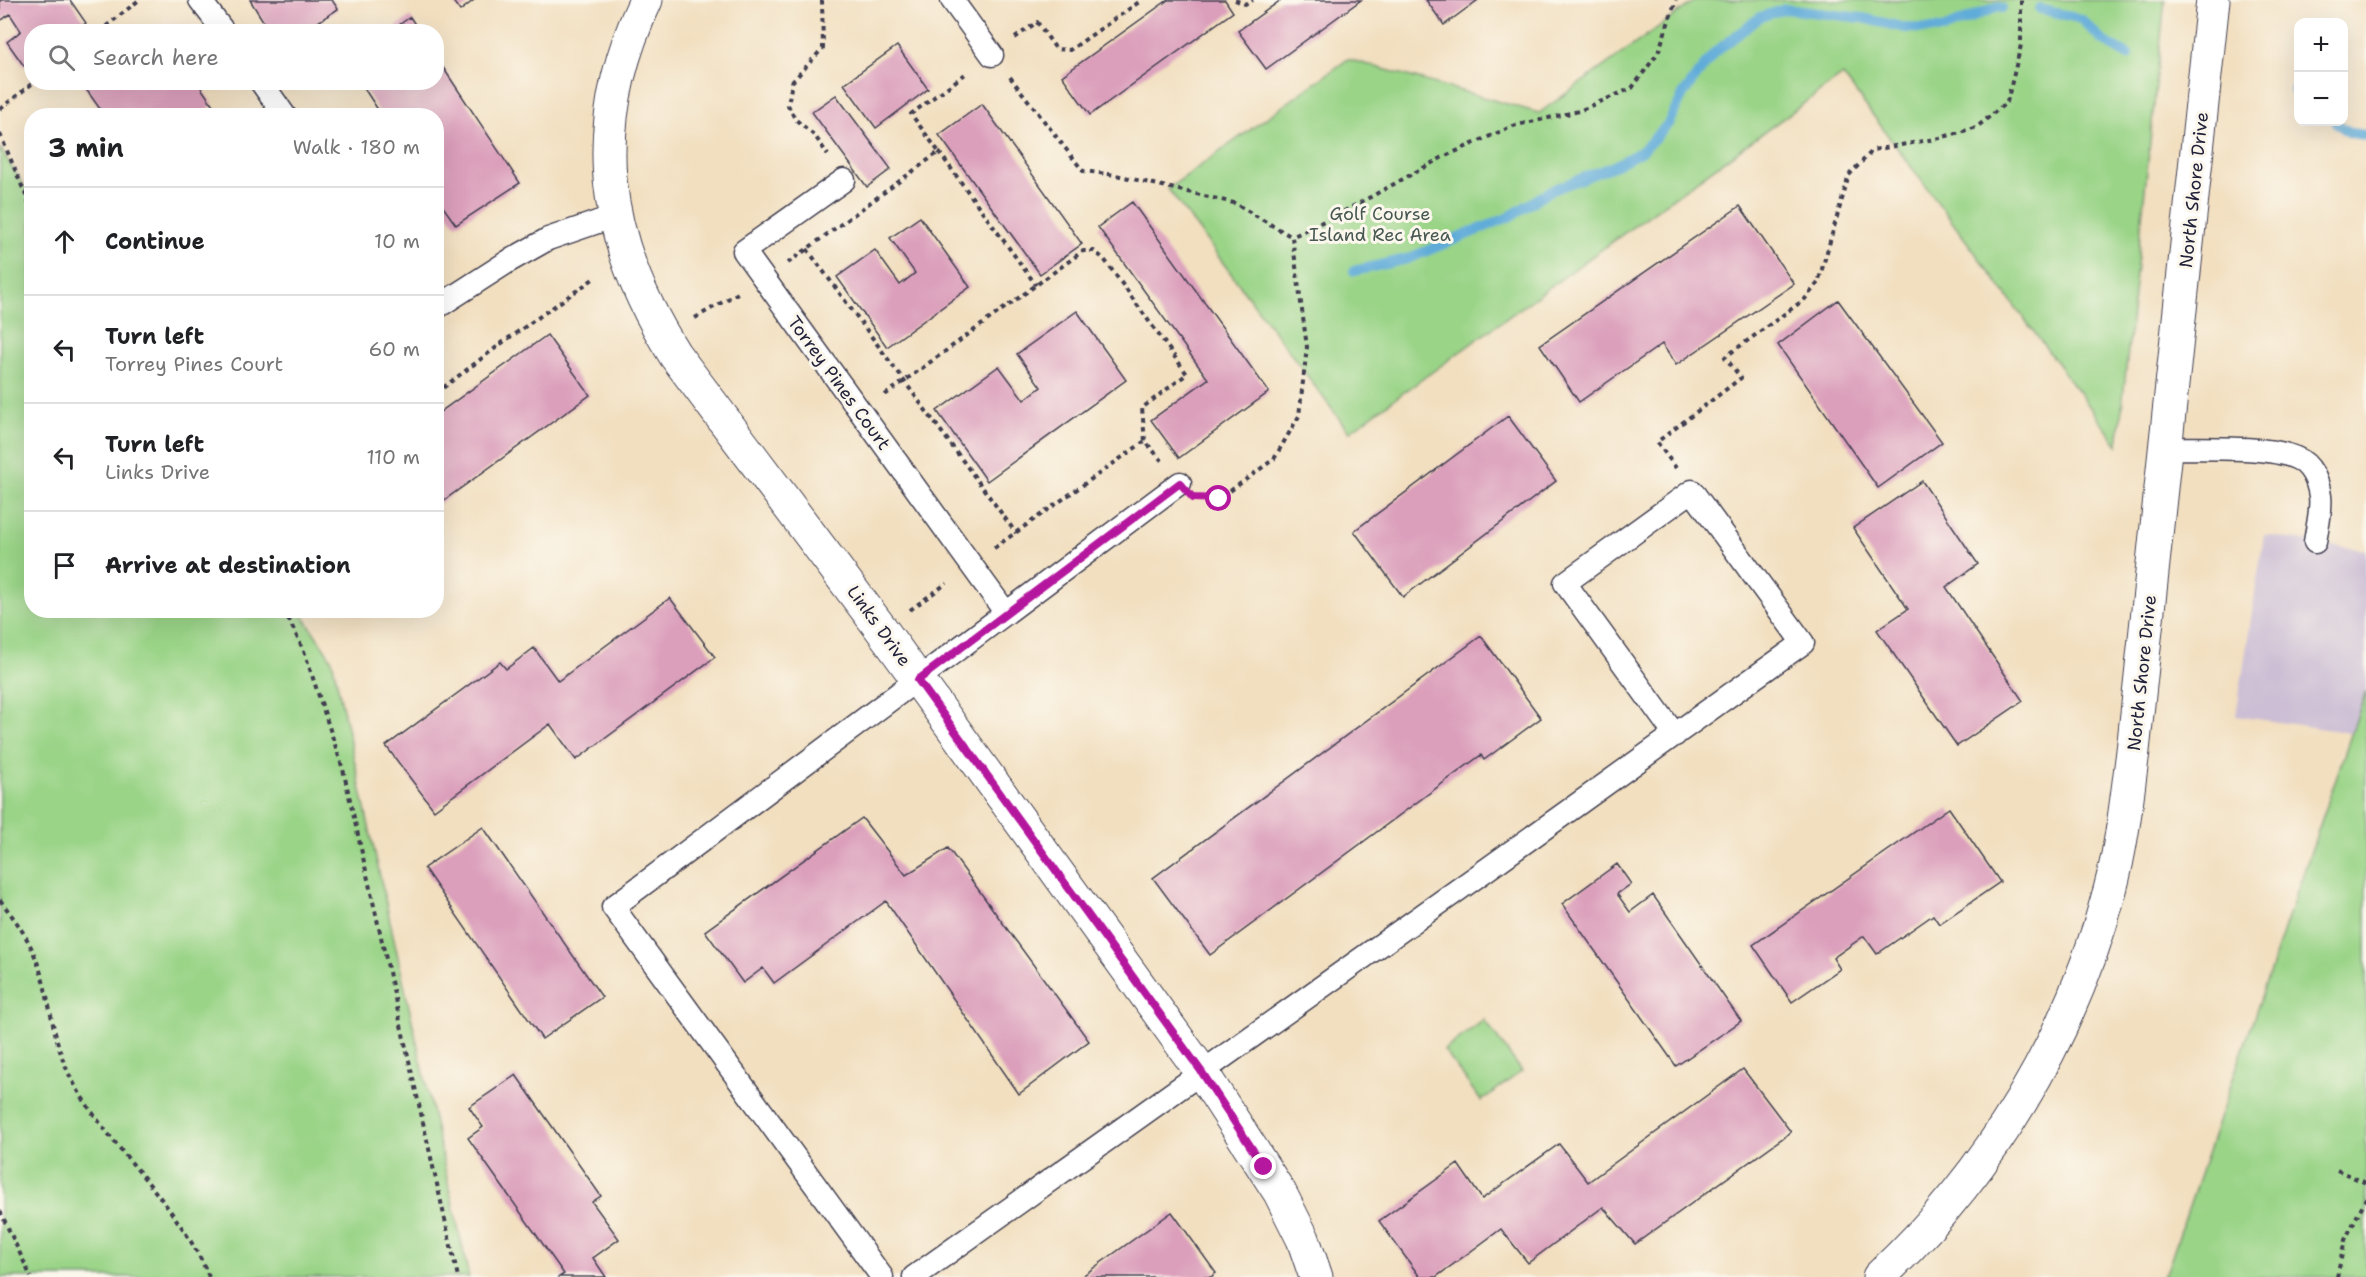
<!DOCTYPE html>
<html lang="en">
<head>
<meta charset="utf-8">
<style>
	body { margin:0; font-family:"Shantell Sans",sans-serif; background:#f6f6f6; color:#202124 }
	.controls { position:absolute; right:18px; top:18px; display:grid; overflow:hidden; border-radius:12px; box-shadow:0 6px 24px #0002 }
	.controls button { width:54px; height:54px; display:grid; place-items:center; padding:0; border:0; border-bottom:2px solid #e0e0e0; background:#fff; color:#202124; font:30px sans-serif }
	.stop { position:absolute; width:18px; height:18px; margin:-14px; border:4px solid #b5179e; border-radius:50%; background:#fff }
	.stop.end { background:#b5179e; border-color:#fff; box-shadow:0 2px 6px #0008 }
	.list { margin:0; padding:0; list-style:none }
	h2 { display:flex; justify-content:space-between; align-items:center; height:78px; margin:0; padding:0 24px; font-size:26px }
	h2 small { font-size:20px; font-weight:400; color:#757577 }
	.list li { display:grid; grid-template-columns:39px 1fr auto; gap:18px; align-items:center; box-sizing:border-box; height:108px; padding:0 24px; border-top:2px solid #e0e0e0 }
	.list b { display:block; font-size:22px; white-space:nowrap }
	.list p { margin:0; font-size:20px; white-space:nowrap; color:#757577 }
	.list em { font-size:20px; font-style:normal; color:#757577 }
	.icon { flex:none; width:33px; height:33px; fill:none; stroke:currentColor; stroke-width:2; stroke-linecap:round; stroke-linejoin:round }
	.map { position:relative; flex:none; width:2366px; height:1277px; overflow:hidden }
	.search { position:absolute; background:#fff; box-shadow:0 6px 24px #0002; left:24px; top:24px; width:420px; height:66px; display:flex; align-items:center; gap:15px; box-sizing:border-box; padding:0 21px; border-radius:24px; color:#757577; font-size:22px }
	.panel { position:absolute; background:#fff; box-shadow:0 6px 24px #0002; left:24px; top:108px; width:420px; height:510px; border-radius:24px }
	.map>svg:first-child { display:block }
</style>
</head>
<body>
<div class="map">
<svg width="2366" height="1277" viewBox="0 0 2366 1277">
	<rect width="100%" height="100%" fill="#fbf7ec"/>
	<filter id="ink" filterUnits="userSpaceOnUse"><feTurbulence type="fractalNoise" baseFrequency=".0167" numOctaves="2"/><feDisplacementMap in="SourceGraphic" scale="12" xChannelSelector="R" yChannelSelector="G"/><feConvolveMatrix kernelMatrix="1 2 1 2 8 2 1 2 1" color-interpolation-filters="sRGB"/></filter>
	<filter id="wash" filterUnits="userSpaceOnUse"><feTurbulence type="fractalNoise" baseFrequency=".008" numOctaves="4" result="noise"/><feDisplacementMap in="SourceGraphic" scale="24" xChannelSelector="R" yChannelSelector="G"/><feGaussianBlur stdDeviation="1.35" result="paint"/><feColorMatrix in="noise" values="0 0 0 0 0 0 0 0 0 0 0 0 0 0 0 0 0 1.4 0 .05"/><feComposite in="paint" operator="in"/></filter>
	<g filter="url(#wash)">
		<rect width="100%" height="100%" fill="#f2dfc0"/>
		<!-- industrial -->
		<path fill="#ccbed4" d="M2264 535 2366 550V735L2236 716Z"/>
		<!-- green -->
		<path fill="#9ad487" stroke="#5e7b61" stroke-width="1.5" d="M1696 0H2165L2118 445 1843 75 1349 432 1168 189 1348 59 1539 113Z
			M0 148 31 197 32 610 300 611 332 660 469 1277H0Z
			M2366 691V1277H2162L2168 1268Z
			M1484 1020 1522 1071 1481 1101 1444 1050Z"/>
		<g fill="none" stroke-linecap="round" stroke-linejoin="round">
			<!-- stream -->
			<path stroke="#60acd9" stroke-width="10" d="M2040 9 2081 19 2102 40 2128 55
				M2294 90 2298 93
				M2335 122 2350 133 2366 135
				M1354 271 1407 259 1468 234 1509 217 1550 191 1616 165 1642 151 1668 124 1684 93 1714 53 1760 17 1785 9 1862 18 1906 28 1943 29 1997 7 2002 8"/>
		</g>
		<g id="blocks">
			<!-- building -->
			<path fill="#db9fbb" d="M0 0H70L86 23 74 32H32V61L24 66 7 42 21 31 10 14 0 21Z
				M250 0H332L338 9 303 32H270Z
				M452 0H474L460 11Z
				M1168 0H1225L1233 12 1090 115 1062 76Z
				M1281 0H1361L1266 69 1238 31Z
				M1426 0H1478L1444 25Z
				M410 17 420 32H389Z
				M897 46 928 89 876 128 844 84Z
				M436 57 520 183 456 225 436 197V116H382L360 82H436Z
				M87 82H197L213 105 198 116H105L83 85Z
				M836 95 891 169 867 187 812 112Z
				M982 104 1082 244 1040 274 939 135Z
				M1132 202 1269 392 1179 458 1151 420 1208 379 1098 227Z
				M1740 206 1794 284 1676 365 1662 344 1579 402 1540 345Z
				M920 217 970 287 887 347 837 277 875 250 900 285 915 273 890 238Z
				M1838 300 1942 442 1878 488 1778 345Z
				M1077 311 1126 380 987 481 937 411 999 366 1024 400 1041 387 1017 354Z
				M547 335 590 395 436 506V415Z
				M1508 416 1556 481 1403 597 1354 531Z
				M1922 481 1978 564 1946 587 2023 701 1957 746 1877 630 1908 609 1853 528Z
				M670 598 715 657 576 760 550 724 434 810 386 746 500 662 506 669 534 648 558 681Z
				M1481 636 1541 718 1484 760 1481 755 1210 955 1153 878Z
				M1949 808 2000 882 1939 924 1933 915 1877 954 1864 936 1833 958 1840 969 1792 1002 1753 945Z
				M862 818 906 875 948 848 1089 1041 1019 1094 886 901 774 983 763 968 743 983 705 931Z
				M483 827 602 997 542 1039 424 868Z
				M1617 864 1631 884 1617 894 1630 912 1653 895 1741 1021 1676 1066 1562 904Z
				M1743 1069 1791 1132 1635 1244 1603 1207 1528 1263 1501 1229 1436 1277H1420L1379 1221 1458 1164 1482 1199 1559 1144 1588 1182Z
				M516 1075 601 1196 592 1202 619 1239 593 1258 606 1277H559L564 1274 468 1138 483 1127 469 1107Z
				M1172 1212 1216 1273 1211 1277H1081Z"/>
		</g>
	</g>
	<g filter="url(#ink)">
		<use href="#blocks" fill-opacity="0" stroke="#413e4f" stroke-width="1.5"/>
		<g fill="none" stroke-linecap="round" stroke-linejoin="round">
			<!-- lane casing -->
			<g stroke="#413e4f" stroke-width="25">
				<path id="lane" d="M200 0 224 32
					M952 0 992 55
					M261 82 285 116
					M844 180 744 251 1006 613
					M436 308 509 261 548 239 615 216
					M2166 448C2198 449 2268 445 2296 458 2311 464 2318 481 2320 496 2322 510 2317 528 2315 542
					M882 1277 613 907 1180 483
					M914 1277C1105 1141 1296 1005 1486 870 1592 794 1697 718 1803 643L1692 491 1565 583 1675 735"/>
			</g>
			<!-- street casing -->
			<g stroke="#413e4f" stroke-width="35">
				<path id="street" d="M646 0C586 127 601 238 675 355L882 630 1201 1071 1280 1193 1303 1239 1316 1277"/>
			</g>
			<!-- secondary casing -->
			<g stroke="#413e4f" stroke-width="35">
				<path id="secondary" d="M1879 1277C1991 1172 2071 1039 2110 890 2122 845 2127 797 2133 751L2213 0"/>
			</g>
			<!-- path -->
			<path stroke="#413e4f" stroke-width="4" stroke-dasharray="4.5 4.5" stroke-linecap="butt" d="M822 0 823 48 792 82 788 105 795 119 815 136 828 155
				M1235 0 1245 4 1253 0
				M99 32 139 0
				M1015 38 1037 22 1056 49 1070 50 1142 0
				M1010 77 1083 171 1116 175 1234 203 1292 237
				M0 109 34 82
				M0 134 32 210
				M939 152 1036 285
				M807 249 1016 533
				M788 263 939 152 911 114 968 72
				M695 318 738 293
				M436 393 506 340 596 277
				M885 395 1083 251H1094L1104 259 1187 374 1142 408 1145 441
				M1676 468 1657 442 1741 378 1725 357 1805 299 1818 283 1849 175 1873 150 1940 138 1977 127 2007 102 2021 45V0
				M1206 498 1219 499 1274 459 1299 416 1307 347 1292 237 1356 205 1441 158 1513 126 1579 111 1632 88 1658 53 1676 0
				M994 548 1145 441 1162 461
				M284 610 304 651 343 769 458 1277
				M910 610 947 583
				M0 900C13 917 26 934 34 954 51 994 51 1041 72 1080 110 1150 178 1202 209 1277
				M2337 1170 2366 1183
				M0 1211 31 1277
				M2337 1277 2345 1240 2366 1198"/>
			<!-- lane -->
			<use href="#lane" stroke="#fff" stroke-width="22"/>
			<!-- street -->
			<use href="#street" stroke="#fff" stroke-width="33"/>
			<!-- secondary -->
			<use href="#secondary" stroke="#fff" stroke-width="33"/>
		</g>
	</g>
	<g fill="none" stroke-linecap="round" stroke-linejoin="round" filter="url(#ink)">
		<!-- route -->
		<path stroke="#b5179e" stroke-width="8" d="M1219 499 1193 498 1180 483 918 680 1201 1071 1264 1167"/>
	</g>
	<g text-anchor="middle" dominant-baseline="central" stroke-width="6" stroke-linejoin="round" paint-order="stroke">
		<!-- street labels -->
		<g font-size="18" fill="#22223b" stroke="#fbf7ec">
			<text transform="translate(2194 190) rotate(-84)">North Shore Drive</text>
			<text transform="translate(839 383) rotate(54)">Torrey Pines Court</text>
			<text transform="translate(879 626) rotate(54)">Links Drive</text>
			<text transform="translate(2142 673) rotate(-84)">North Shore Drive</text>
		</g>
		<!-- park labels -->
		<g font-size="18" fill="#465752" stroke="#fbf7ec">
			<text x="1380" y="214">Golf Course<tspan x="1380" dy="21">Island Rec Area</tspan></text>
		</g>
	</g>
</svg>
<div class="controls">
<button>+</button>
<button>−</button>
</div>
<div class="stop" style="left:1219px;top:499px"></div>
<div class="stop end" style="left:1264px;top:1167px"></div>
<div class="search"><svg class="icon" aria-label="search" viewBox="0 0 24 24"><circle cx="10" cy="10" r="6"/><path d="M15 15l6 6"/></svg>Search here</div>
<section class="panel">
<h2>3 min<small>Walk · 180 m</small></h2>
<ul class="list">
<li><svg class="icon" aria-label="ahead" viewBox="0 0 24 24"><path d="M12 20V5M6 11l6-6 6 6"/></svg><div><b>Continue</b></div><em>10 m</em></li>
<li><svg class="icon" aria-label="left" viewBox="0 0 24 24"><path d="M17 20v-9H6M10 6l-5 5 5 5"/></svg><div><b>Turn left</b><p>Torrey Pines Court</p></div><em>60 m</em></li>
<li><svg class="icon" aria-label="left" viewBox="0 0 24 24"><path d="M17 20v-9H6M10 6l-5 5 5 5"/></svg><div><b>Turn left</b><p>Links Drive</p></div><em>110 m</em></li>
<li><svg class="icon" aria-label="arrive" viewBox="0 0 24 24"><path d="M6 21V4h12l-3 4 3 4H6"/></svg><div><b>Arrive at destination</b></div></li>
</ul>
</section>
</div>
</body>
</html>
